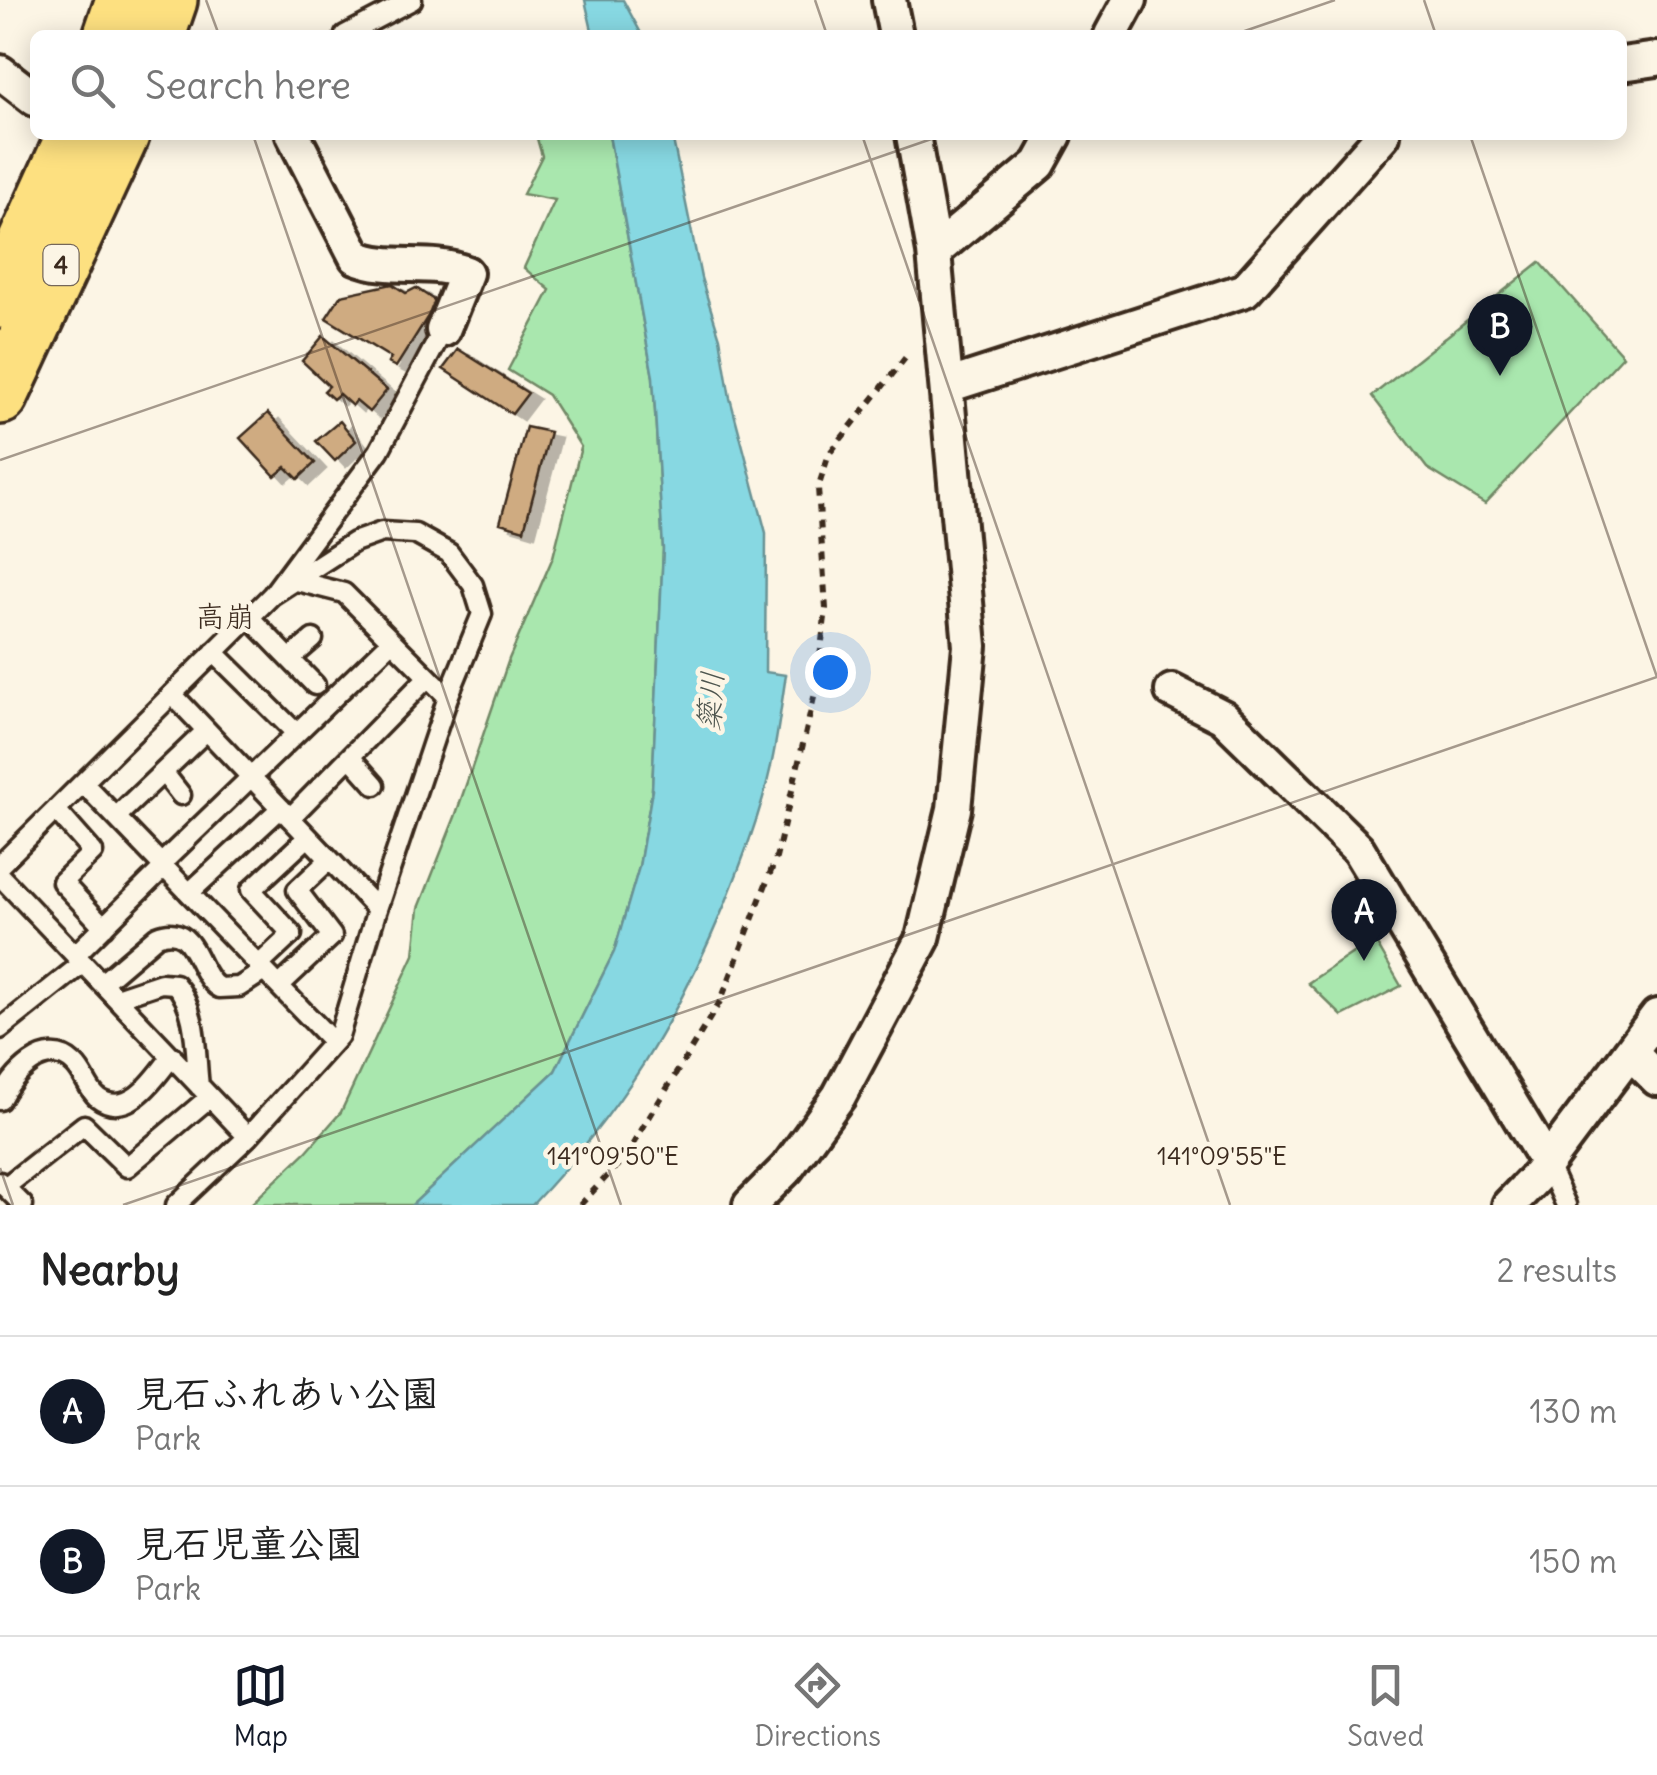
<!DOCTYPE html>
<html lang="en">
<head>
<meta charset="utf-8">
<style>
	body { margin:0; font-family:Delius,"Klee One",sans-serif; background:#f6f6f6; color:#222 }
	.you { position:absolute; left:830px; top:672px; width:35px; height:35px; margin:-25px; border:8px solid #fff; border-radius:50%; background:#1a73e8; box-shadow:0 0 0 15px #1a73e833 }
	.badge { display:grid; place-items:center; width:65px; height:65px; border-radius:50%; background:#111827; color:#fff; font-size:32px; font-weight:700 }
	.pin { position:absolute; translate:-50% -82px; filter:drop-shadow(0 2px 5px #0008) }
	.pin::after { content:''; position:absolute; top:52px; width:35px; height:30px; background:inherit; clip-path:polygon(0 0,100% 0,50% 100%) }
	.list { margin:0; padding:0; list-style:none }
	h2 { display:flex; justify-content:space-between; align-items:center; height:130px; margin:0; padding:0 40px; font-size:42px }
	h2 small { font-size:32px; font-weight:400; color:#767676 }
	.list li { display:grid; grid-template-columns:65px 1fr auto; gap:30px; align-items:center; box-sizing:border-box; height:150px; padding:0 40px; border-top:2px solid #e0e0e0 }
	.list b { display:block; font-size:38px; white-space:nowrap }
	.list p { margin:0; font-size:32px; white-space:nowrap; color:#767676 }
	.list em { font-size:32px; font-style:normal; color:#767676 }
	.icon { flex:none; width:55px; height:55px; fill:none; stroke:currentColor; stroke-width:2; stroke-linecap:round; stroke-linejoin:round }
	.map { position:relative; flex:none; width:1657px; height:1205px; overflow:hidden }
	.search { position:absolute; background:#fff; box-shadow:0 5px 25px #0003; left:30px; right:30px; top:30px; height:110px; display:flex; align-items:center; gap:25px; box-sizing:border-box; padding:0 35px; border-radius:15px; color:#767676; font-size:38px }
	.sheet { height:430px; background:#fff }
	nav { display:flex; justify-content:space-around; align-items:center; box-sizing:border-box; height:140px; border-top:2px solid #e0e0e0; background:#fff; font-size:28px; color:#767676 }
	nav a { display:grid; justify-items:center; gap:5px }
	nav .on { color:#111827 }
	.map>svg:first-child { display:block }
</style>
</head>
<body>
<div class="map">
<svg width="1657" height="1205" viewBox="0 0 1657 1205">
	<defs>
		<filter id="shadow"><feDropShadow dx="11" dy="6" stdDeviation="0" flood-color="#0004"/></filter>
	</defs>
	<rect width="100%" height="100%" fill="#fcf5e5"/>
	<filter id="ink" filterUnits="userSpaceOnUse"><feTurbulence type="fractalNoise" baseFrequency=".01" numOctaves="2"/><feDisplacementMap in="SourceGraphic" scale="20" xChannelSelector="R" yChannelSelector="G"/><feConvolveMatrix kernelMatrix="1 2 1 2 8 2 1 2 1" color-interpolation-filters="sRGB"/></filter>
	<g filter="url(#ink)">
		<!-- green -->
		<path fill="#a9e7ae" stroke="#728866" stroke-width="2.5" d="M536 135H609L653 377 663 549 652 790 639 867 614 952 555 1071 412 1205H250L306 1152 341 1112 414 955 419 908 455 817 509 659 553 557 581 447 548 395 508 370 550 290 524 268 555 200 523 194 542 156Z
			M1540 262 1623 356 1485 504 1427 468 1372 396Z
			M1374 939 1401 986 1342 1016 1308 983Z"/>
		<!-- water -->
		<path fill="#87d8e2" stroke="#699294" stroke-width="2.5" d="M585 0H623L642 35H593Z
			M609 135H672L701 278 720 338 730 398 766 533 765 672 786 675C781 705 778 736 771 766 761 812 743 859 725 904 675 1024 622 1110 532 1205H412L555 1071 614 952 639 867 652 790 663 549 653 377Z"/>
		<!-- building -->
		<path fill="#cfab81" stroke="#3b2a1e" stroke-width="2.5" filter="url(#shadow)" d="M392 284 406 293 416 288 437 302 396 367 388 363 391 358 326 318 341 295Z
			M323 336 387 390 369 412 356 401 352 406 339 394 333 399 324 391 329 386 302 361Z
			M458 349 528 393 512 414 443 369Z
			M268 413 315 463 298 479 286 467 275 476 240 438Z
			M340 421 356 441 335 461 316 441Z
			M526 427 550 432 524 530 500 523Z"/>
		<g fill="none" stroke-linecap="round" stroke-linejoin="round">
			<!-- lane casing -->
			<g stroke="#3b2a1e" stroke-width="25">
				<path id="lane" d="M345 35 412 0
					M293 580 344 593 448 697
					M249 617 315 685
					M214 652 295 732
					M290 659 313 639
					M172 694 377 909
					M350 757 375 785
					M163 772 181 795
					M83 783 333 1042
					M56 810 93 852 62 882 104 927
					M116 817 206 731
					M290 818 428 677
					M161 864 392 641
					M0 865 272 595 379 451 443 330
					M0 876 248 1137
					M189 893 281 808
					M75 955 164 867
					M259 965 292 934 251 890 308 837
					M102 983 157 936C197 920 195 974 219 988L239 987 264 971
					M279 986 332 936 297 890 329 860
					M116 998 161 983 175 984C198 1009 195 1054 199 1086
					M0 1029 83 963
					M0 1100C12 1076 46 1037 74 1064 84 1073 87 1088 97 1097 128 1121 156 1077 172 1056
					M1547 1163 1566 1205
					M0 1182 23 1205
					M5 1187 84 1125 127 1167 210 1097
					M176 1205 248 1137 339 1036 377 909 448 697 482 614 473 585 449 553 415 534 382 532 354 542 272 595"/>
			</g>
			<!-- street casing -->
			<g stroke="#3b2a1e" stroke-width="40">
				<path id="street" d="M889 0 896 35
					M1111 35 1130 0
					M1622 64 1657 59
					M0 72 35 99
					M293 135 356 257C391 272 431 258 466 273L443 330
					M934 252 1039 164 1055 135
					M947 386 1245 290 1383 135
					M1172 691 1223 717 1358 849 1547 1163
					M1630 1052 1657 1079
					M750 1205 787 1168 839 1096 923 938 954 809 970 646 934 252 913 135
					M1509 1205 1538 1175 1657 1016"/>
			</g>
			<!-- highway casing -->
			<g stroke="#3b2a1e" stroke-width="62">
				<path id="highway" d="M112 35 124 0
					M157 35 169 0
					M0 300 75 135
					M0 396 121 135"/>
			</g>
			<!-- path -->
			<path stroke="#3b2a1e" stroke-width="6" stroke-dasharray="8 8" stroke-linecap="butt" d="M580 1205 625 1157 721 1000 776 858 816 689 826 609 818 488 829 454 910 352"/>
			<!-- lane -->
			<use href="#lane" stroke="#fcf5e5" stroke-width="18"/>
			<!-- street -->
			<use href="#street" stroke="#fcf5e5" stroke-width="32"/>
			<!-- highway -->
			<use href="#highway" stroke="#fde080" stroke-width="55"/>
		</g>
	</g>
	<!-- ticks -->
	<path fill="none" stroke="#3b2a1e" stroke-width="2.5" stroke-opacity="0.45" d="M206 0 219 35M815 0 827 35M1424 0 1436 35M1233 35 1335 0M253 135 621 1205M862 135 1230 1205M1470 135 1657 677M0 460 943 135M0 1168 13 1205M123 1205 1657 677"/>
	<g text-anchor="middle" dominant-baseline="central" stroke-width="9" stroke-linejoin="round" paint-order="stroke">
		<!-- shield labels -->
		<rect fill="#fcf5e5" stroke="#75675a" stroke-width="2.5" x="43.5" y="245" width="35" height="40" rx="8"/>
		<g font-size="25" font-weight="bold" fill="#3b2a1e">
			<text x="61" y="265">4</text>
		</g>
		<!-- neighbourhood labels -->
		<g font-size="30" fill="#3b2a1e" stroke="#fcf5e5">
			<text x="225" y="616">高崩</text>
		</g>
		<!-- water labels -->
		<g font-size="30" font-style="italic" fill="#4e564f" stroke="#fcf5e5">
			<text transform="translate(710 701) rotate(-86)">簗川</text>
		</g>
	</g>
	<g font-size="25" text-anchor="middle" fill="#3b2a1e" stroke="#fcf5e5" stroke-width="9" stroke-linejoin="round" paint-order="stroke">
		<text x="613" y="1165">141°09'50"E</text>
		<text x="1222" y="1165">141°09'55"E</text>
	</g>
</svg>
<div class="you"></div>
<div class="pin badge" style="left:1364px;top:961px">A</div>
<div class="pin badge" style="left:1500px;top:376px">B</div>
<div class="search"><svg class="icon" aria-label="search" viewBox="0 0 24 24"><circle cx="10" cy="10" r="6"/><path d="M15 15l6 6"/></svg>Search here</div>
</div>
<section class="sheet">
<h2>Nearby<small>2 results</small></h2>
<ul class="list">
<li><span class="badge">A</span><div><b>見石ふれあい公園</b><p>Park</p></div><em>130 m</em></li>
<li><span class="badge">B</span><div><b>見石児童公園</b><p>Park</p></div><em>150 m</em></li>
</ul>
</section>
<nav>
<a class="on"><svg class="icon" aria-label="map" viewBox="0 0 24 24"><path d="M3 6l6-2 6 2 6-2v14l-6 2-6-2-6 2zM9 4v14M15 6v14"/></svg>Map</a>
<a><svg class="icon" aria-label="directions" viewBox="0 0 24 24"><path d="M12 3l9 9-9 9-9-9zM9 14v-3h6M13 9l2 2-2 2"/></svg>Directions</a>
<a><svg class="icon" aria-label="saved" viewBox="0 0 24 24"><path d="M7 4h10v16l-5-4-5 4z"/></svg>Saved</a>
</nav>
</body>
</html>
